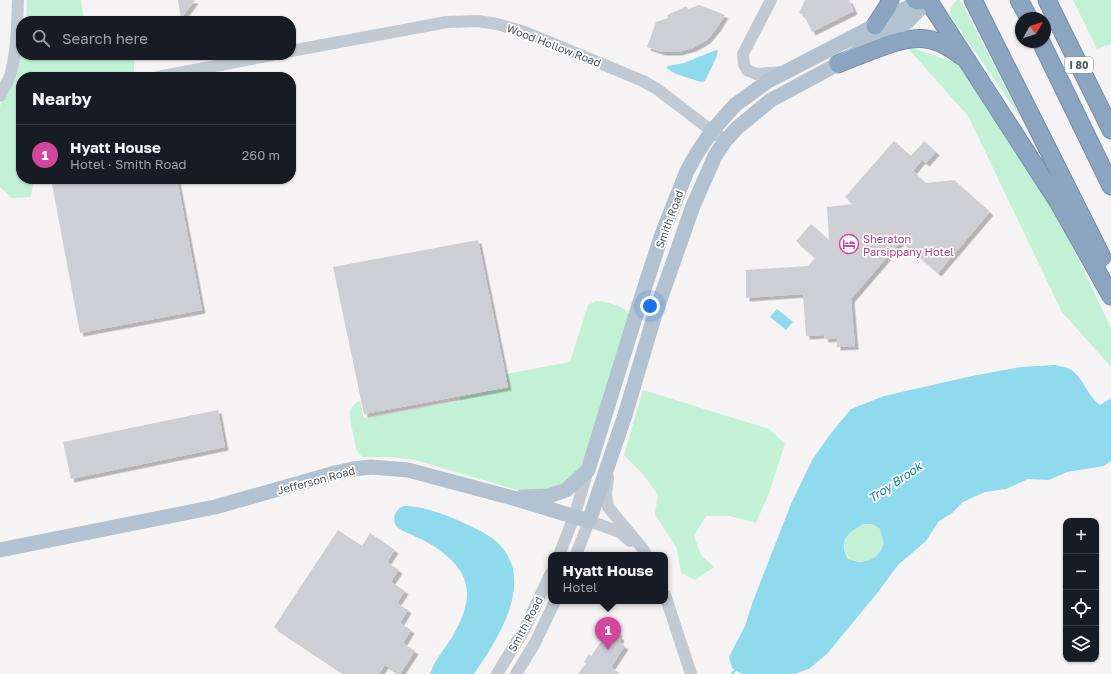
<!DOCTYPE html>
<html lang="en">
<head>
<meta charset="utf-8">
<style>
	body { margin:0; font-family:"Golos Text",sans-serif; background:#20242c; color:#f1f3f6 }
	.controls { position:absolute; right:12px; bottom:12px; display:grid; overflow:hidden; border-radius:8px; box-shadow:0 1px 3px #0004 }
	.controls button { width:36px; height:36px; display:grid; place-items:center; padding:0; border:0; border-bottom:1px solid #363941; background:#171b24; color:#f1f3f6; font:20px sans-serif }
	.compass { position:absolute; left:1015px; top:12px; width:36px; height:36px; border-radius:50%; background:#171b24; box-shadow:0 1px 3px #0004; rotate:51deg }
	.you { position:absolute; left:650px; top:306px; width:14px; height:14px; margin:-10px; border:3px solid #fff; border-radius:50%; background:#1a73e8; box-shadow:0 0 0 6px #1a73e833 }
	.badge { display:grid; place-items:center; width:26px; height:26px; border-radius:50%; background:#8c9099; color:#fff; font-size:13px; font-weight:700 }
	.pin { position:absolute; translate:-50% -33px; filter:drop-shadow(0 1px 2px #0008) }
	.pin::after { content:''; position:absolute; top:21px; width:14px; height:12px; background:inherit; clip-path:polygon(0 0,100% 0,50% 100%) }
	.popup { position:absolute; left:548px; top:552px; width:120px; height:52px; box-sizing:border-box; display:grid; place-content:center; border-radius:8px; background:#171b24; filter:drop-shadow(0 1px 3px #0005); font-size:13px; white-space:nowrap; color:#9ea1a6 }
	.popup b { font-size:15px; color:#f1f3f6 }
	.popup::after { content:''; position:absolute; left:50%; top:100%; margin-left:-8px; border:8px solid transparent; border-top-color:#171b24 }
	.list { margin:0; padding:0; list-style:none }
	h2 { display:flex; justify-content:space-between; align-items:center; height:52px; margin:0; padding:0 16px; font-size:17px }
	h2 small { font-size:13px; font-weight:400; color:#9ea1a6 }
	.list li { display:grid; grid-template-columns:26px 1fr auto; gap:12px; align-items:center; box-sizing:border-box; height:60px; padding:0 16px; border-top:1px solid #363941 }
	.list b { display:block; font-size:15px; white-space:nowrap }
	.list p { margin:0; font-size:13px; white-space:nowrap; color:#9ea1a6 }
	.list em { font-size:13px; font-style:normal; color:#9ea1a6 }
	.icon { flex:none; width:22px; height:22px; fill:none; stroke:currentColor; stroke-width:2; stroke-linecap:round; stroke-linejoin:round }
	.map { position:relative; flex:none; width:1111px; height:674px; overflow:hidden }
	.search { position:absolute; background:#171b24; box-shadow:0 1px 3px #0004; left:16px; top:16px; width:280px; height:44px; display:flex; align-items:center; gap:10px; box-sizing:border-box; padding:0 14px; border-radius:16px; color:#9ea1a6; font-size:15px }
	.panel { position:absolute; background:#171b24; box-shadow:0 1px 3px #0004; left:16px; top:72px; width:280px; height:112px; border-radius:16px }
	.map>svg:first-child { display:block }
</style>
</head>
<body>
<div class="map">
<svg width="1111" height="674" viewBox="0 0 1111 674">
	<defs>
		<filter id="shadow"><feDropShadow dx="3.5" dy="3.5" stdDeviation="0" flood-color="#0004"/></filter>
	</defs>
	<rect width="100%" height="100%" fill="#f5f3f3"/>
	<!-- green -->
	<path fill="#c3f1d5" d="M27 0H81L84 21H26Z
		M957 0H960L1023 121 949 14 953 4Z
		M1073 0H1111V44L1097 49Z
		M905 45 961 65 1058 216 1111 328V367L1062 312 968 116Z
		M21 55H134V77H21V179H34L31 197 12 198 0 187V106Z
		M596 301C606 302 625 305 629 315L581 467 572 478 551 490 521 491 415 460 390 457H363L359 454 356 449 350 419V410L352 407 357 402 360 401 364 418 460 401V397L508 388 506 374 570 362 588 305Z
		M643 390 769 429 785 444 769 493 756 523 730 516H706L694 536 701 555 714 567 695 580 681 573 677 549 655 514 658 495 642 473 624 455Z
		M863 524H872L880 529 884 544C882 547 880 553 877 555 869 563 858 562 849 559 838 540 847 534 863 524Z"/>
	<!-- water -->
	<path fill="#90daee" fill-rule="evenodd" d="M716 50 718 51 716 58 705 81 701 82 676 74 666 68 668 66 684 63Z
		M777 309 793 322 786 330 770 317Z
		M1055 365C1059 366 1066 367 1070 369 1084 378 1087 396 1100 405L1111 398V461L1104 466 1067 472 1049 480 1028 479 1006 489 985 492 963 502 951 514 939 521 926 541 898 565 878 592 845 632 827 654 809 669 794 674H742L732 668 729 657 745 626 753 601 791 504 812 460 832 432 851 409 884 396 972 376 1021 367ZM863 524H872L880 529 884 544C882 547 880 553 877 555 869 563 858 563 848 559 838 540 847 534 863 524Z
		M404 506C424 506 450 516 468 525 479 530 491 536 499 544 536 582 497 640 474 674H430C435 658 447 647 455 632 477 592 469 568 430 544 419 537 407 534 397 527 391 519 395 509 404 506Z"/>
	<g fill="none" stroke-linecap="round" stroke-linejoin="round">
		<!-- stream -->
		<path stroke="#90daee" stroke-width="2.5" d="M732 674 736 669"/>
	</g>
	<!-- building -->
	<path fill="#cdcfd5" filter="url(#shadow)" d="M178 0H195L181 19Z
		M805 0H849L854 11 812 32 804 15 799 13Z
		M699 5 725 15 717 28 707 40 693 48 678 52H662L647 47 656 22 668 18 667 15 687 6 688 9Z
		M894 141 911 156 924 141 936 152 926 163 922 160 913 171 926 183 954 180 990 212 938 273 901 241 851 299 855 346 837 347V338L825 339 824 335 806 336 803 294 746 298V270L808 266 815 258 796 241 811 224 829 240 827 207 853 204 845 197Z
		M51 179H177L202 310 80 333Z
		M478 240 508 387 364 414 333 267Z
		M218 410 225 447 71 479 63 442Z
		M338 530 362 546 370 533 395 550 387 562 399 570 391 582 405 591 397 603 408 610 400 623 411 630 403 643 415 651 400 674 385 665 379 674H345L274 627Z
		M613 629 619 633 618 635 621 637 619 642 625 646 611 667 620 674H578L586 663 584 662 589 654 591 656 608 632 610 633Z"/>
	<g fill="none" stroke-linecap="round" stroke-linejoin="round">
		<!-- highway casing -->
		<g stroke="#7690ad" stroke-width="19">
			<path id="highway" d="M915 0 919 1 928 0 1059 203 1111 296
				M973 0 1102 257
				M1019 0 1029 18
				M1047 0 1111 130
				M875 26 888 6 890 0
				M1041 42 1111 186
				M838 64C852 58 866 53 879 48 911 35 933 33 961 56"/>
		</g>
		<!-- minor -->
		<path stroke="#c1cad2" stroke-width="12" d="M771 0 743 54 744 65 747 70 756 74 783 72
			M291 51 447 22 478 21 497 24 525 32 643 81 657 89 725 141
			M158 77 272 55
			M0 96C3 89 8 82 10 76 17 52 17 25 18 0
			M608 477 606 494 608 507 643 549 646 555
			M559 555 574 517 588 470
			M576 555 589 521 620 532 630 541
			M665 595 691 674
			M497 674 524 630 551 573
			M516 674 535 643 555 601"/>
		<!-- major -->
		<path stroke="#b3c2d1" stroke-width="15" d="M522 497 549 496 566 490 588 470 639 305 662 234 687 171 697 153 712 131 735 105 768 81 859 34 900 11 924 1
			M0 550 215 507 335 473 353 469 371 467 408 470 513 498 589 521 625 415 655 314 693 206 715 156 725 141 738 127 771 100 838 64 908 21 928 0"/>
		<!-- highway -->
		<use href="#highway" stroke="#8ba5c1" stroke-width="17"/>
	</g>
	<!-- icons -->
	<defs>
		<g id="hotel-ring" transform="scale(1)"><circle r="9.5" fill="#fff" stroke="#d1479c" stroke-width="1.5"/><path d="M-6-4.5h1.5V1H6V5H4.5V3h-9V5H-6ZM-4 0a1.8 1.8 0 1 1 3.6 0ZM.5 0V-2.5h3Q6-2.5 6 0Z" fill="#d1479c"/></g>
	</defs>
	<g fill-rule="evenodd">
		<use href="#hotel-ring" x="849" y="244"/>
	</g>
	<g text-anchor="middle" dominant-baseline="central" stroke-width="3.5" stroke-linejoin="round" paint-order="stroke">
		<!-- shield labels -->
		<rect fill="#fff" stroke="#808990" stroke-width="1" x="1065" y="57" width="28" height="16" rx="3"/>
		<g font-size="10" font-weight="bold" fill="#4a5661">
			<text x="1079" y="65">I 80</text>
		</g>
		<!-- street labels -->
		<g font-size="11" fill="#4a5661" stroke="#fff">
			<text transform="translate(554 45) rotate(21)">Wood Hollow Road</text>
			<text transform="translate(669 219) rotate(-70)">Smith Road</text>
			<text transform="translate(316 480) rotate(-15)">Jefferson Road</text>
			<text transform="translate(525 624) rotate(-62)">Smith Road</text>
		</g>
		<!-- hotel labels -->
		<g font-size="11" fill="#b23c85" stroke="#fff" text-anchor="start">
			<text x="863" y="238">Sheraton<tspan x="863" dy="13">Parsippany Hotel</tspan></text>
		</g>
		<!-- water labels -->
		<g font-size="12" font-style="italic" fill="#0c7c9b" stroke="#fff">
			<text transform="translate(895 482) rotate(-34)">Troy Brook</text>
		</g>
	</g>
</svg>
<div class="controls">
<button>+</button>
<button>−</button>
<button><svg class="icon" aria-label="locate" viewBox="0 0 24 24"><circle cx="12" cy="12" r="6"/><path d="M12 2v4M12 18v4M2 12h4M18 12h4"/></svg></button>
<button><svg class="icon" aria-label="layers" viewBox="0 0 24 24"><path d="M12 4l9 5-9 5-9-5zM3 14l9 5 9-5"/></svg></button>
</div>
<svg class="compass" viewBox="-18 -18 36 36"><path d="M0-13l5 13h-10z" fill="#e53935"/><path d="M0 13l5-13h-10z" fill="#9ea1a6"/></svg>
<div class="you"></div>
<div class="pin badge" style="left:608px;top:650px;background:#d1479c">1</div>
<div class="popup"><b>Hyatt House</b>Hotel</div>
<div class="search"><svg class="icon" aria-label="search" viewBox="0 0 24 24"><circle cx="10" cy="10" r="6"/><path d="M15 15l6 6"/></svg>Search here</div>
<section class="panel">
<h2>Nearby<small></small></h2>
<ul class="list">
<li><span class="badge" style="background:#d1479c">1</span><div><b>Hyatt House</b><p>Hotel · Smith Road</p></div><em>260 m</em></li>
</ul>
</section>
</div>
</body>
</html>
